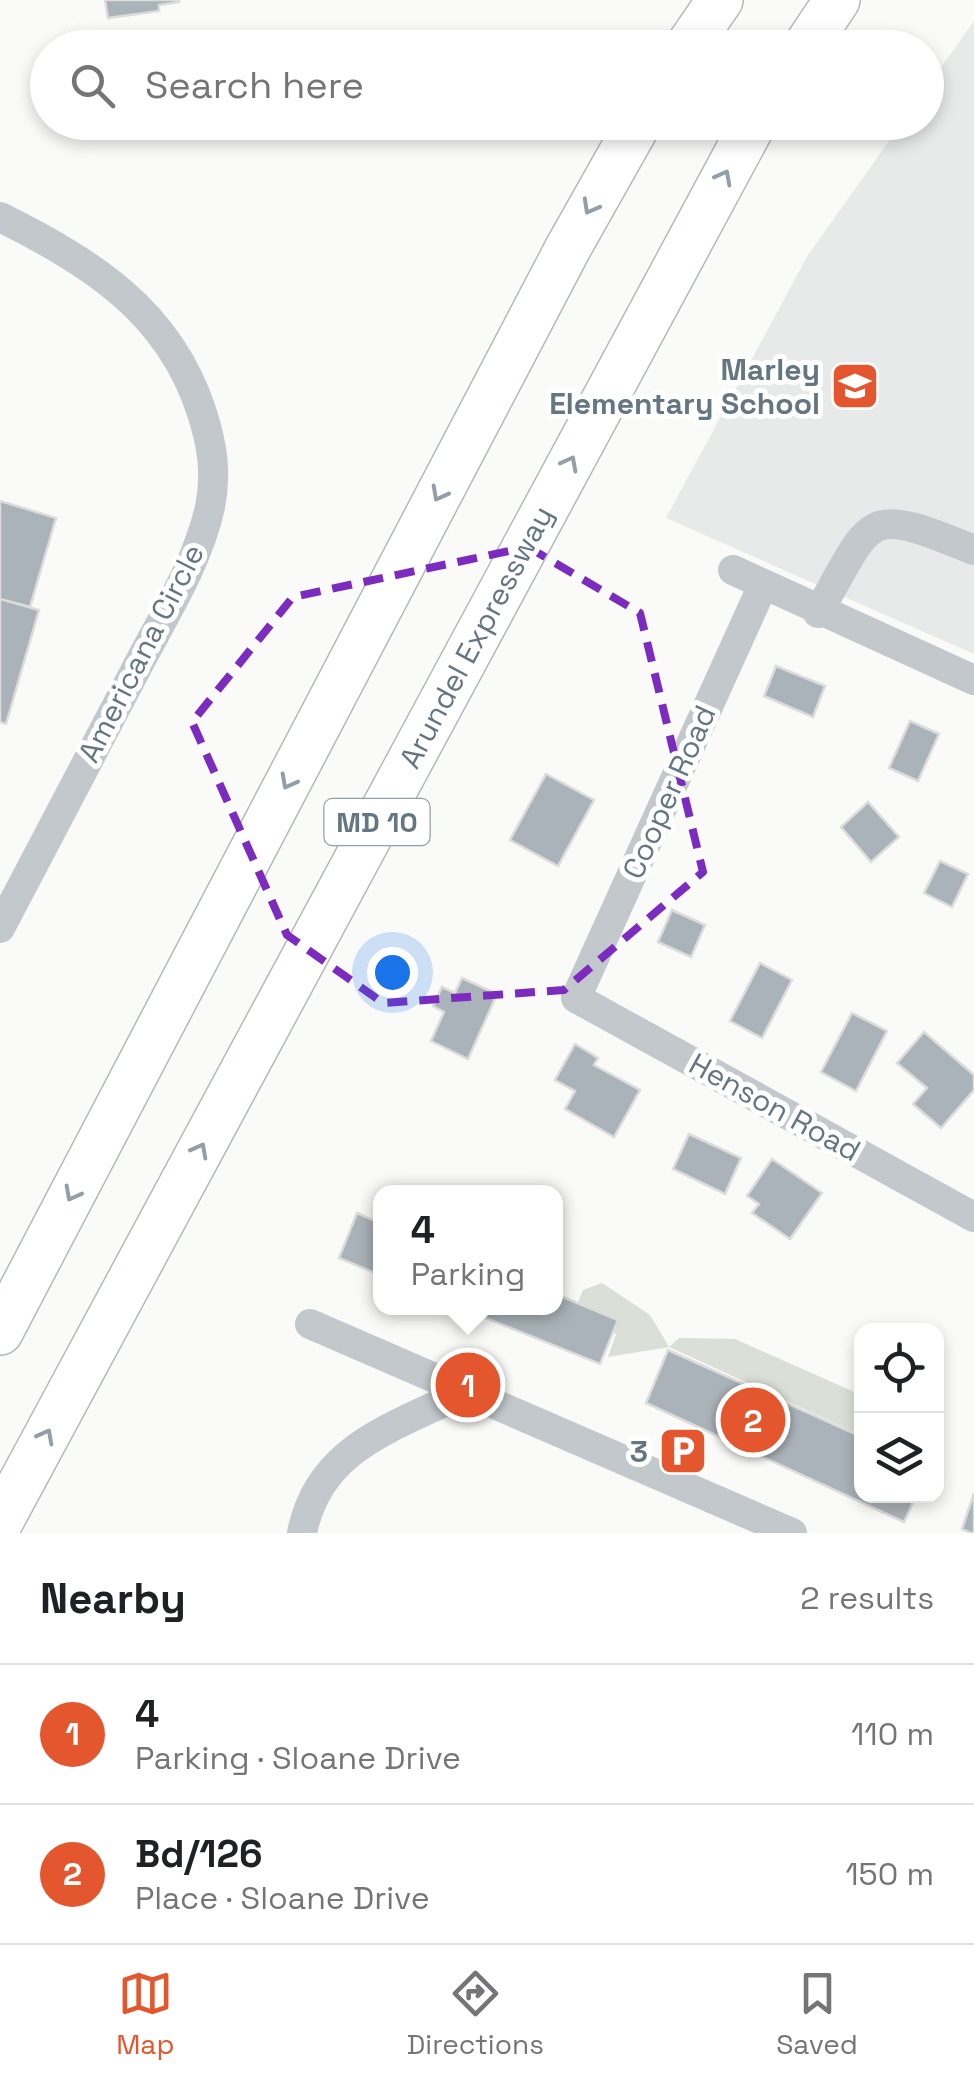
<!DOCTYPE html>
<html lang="en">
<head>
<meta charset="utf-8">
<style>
	body { margin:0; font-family:"Space Grotesk",sans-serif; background:#f2f2f2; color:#202124 }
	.controls { position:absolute; right:30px; bottom:30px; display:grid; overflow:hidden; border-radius:20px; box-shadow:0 5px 15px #0003 }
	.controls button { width:90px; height:90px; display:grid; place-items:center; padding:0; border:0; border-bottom:2px solid #e0e0e0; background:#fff; color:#202124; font:50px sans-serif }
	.you { position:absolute; left:392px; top:972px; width:35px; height:35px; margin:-25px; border:8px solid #fff; border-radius:50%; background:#1a73e8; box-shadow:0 0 0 15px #1a73e833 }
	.badge { display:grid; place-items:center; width:65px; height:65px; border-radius:50%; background:#e4572e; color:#fff; font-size:32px; font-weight:700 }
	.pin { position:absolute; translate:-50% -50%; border:5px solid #fff; box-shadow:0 2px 10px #0006 }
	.popup { position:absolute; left:373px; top:1185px; width:190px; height:130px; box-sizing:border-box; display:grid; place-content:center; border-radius:20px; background:#fff; filter:drop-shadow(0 2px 8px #0005); font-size:32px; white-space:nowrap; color:#757577 }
	.popup b { font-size:38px; color:#202124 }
	.popup::after { content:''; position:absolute; left:50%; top:100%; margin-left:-20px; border:20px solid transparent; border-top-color:#fff }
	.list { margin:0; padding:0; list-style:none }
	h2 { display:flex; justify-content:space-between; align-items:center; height:130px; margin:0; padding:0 40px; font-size:42px }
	h2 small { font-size:32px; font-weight:400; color:#757577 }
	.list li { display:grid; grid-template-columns:65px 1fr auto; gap:30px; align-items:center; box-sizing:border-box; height:140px; padding:0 40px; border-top:2px solid #e0e0e0 }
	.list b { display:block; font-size:38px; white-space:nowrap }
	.list p { margin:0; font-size:32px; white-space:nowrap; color:#757577 }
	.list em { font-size:32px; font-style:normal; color:#757577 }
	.icon { flex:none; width:55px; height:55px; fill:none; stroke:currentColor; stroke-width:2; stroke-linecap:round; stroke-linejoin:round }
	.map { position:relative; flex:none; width:974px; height:1533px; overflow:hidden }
	.search { position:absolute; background:#fff; box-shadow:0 5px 15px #0003; left:30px; right:30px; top:30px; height:110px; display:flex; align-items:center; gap:25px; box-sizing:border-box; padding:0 35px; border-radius:55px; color:#757577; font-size:38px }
	.sheet { height:410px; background:#fff }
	nav { display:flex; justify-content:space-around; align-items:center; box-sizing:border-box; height:140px; border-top:2px solid #e0e0e0; background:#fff; font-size:28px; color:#757577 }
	nav a { display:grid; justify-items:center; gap:5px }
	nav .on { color:#e4572e }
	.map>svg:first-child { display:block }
</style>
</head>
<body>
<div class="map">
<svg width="974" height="1533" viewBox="0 0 974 1533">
	<rect width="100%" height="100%" fill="#fafaf8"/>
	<!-- built -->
	<path fill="#e8e9e9" d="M974 21V654L666 518 808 255 902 123 926 122 927 87Z"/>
	<!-- green -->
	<path fill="#dadfd7" d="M602 1283 650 1315 669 1347 679 1338 735 1339 861 1395V1435L669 1347 608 1357 616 1334 573 1314 583 1290Z"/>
	<!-- building -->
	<path fill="#aab3b9" stroke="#dcdcda" stroke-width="2.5" d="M105 0H179V2L159 5V11L108 18Z
		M0 501 56 518 30 607 0 599Z
		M0 599 39 610 6 724 0 722Z
		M776 666 825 686 813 717 764 696Z
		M910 721 939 734 918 781 889 768Z
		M546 774 594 800 558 866 510 840Z
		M868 802 899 837 871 862 841 827Z
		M940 861 968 874 952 907 924 893Z
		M672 910 705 925 691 957 658 942Z
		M760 963 792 980 762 1038 730 1021Z
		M462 978 497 994 468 1059 431 1041 444 1012 433 1006 442 987 455 993Z
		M852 1013 887 1031 856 1091 821 1072Z
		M924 1032 974 1075V1090L941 1128 913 1104 927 1088 897 1063Z
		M575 1044 598 1058 594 1065 640 1090 614 1137 565 1109 575 1091 555 1080Z
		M689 1134 741 1158 725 1194 673 1169Z
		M772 1159 822 1193 790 1239 752 1213 759 1204 747 1196Z
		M357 1213 380 1223V1275L339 1258Z
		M556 1294 618 1320 600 1364 461 1308H556Z
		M668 1350 862 1437V1496H916L904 1522 646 1403Z
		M974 1493V1533H971L962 1529Z"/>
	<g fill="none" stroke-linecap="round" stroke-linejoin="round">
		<!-- highway casing -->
		<g stroke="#b4b9bd" stroke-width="48">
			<path id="highway" d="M687 48 720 0
				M805 48 837 0
				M0 1332 568 248 639 122
				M0 1522 754 122"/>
		</g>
		<!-- minor -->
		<path stroke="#c3c8cc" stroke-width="30" d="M0 217C90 262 168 310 201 410 212 443 217 473 210 507 197 566 161 620 134 673 89 758 44 843 0 928
			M733 570 974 680
			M763 585 576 998 974 1217
			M818 613C874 514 864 505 974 550
			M310 1324 792 1533
			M302 1533C319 1447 393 1428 463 1393"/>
		<!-- highway -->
		<use href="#highway" stroke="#fff" stroke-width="45"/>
	</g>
	<!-- one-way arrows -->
	<defs><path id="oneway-chevron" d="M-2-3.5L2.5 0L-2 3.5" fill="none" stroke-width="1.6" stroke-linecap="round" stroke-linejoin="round" transform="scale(2.5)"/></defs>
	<g stroke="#939fa8">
		<use href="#oneway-chevron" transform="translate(724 177) rotate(-62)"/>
		<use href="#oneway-chevron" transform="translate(590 207) rotate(119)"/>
		<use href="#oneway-chevron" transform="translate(570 463) rotate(-62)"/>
		<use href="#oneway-chevron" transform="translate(439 494) rotate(118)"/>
		<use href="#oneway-chevron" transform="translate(288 782) rotate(118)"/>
		<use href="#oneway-chevron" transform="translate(200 1150) rotate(-62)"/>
		<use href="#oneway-chevron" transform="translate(72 1194) rotate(118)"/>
		<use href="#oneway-chevron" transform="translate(46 1436) rotate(-62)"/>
	</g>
	<!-- marked area -->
	<path fill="none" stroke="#7b2cbf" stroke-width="8" stroke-dasharray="20 12" stroke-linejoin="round" d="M528 547 640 613 703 872 564 990 383 1003 287 935 192 722 293 597Z"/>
	<!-- icons -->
	<defs>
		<g id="school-square" transform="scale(2.5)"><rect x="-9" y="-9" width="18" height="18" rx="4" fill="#e4572e" stroke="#fff"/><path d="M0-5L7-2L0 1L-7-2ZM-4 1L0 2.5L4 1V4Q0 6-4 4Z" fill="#fff"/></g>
		<g id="parking-square" transform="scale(2.5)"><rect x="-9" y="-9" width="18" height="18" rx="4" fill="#e4572e" stroke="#fff"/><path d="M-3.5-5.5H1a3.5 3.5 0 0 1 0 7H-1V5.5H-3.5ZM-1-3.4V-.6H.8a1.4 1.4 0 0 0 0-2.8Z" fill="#fff"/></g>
	</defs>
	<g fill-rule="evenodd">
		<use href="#school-square" x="855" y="386"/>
		<use href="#parking-square" x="683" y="1451"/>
	</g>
	<g text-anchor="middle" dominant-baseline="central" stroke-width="10" stroke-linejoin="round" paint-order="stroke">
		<!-- shield labels -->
		<rect fill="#fff" stroke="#939fa8" stroke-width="2.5" x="324.5" y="799" width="105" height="46" rx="8"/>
		<g font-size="28" font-weight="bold" fill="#657683">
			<text x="377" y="822">MD 10</text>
		</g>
		<!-- poi labels -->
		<g font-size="30" font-weight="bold" fill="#657683" stroke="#fff" text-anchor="end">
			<text x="820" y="369">Marley<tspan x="820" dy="34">Elementary School</tspan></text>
			<text x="648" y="1451">3</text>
		</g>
		<!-- street labels -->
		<g font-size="30" fill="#657683" stroke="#fff">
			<text transform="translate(476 637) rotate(-62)">Arundel Expressway</text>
			<text transform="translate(141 653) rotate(-63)">Americana Circle</text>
			<text transform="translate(669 792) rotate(-66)">Cooper Road</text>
			<text transform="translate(775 1107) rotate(29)">Henson Road</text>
		</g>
	</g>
</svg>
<div class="controls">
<button><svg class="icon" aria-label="locate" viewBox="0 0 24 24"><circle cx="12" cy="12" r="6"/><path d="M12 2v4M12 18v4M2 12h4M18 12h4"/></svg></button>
<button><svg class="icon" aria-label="layers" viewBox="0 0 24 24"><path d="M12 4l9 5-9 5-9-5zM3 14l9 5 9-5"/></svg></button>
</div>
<div class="you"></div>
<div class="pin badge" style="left:468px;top:1385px">1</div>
<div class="popup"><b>4</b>Parking</div>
<div class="pin badge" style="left:753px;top:1420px">2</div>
<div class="search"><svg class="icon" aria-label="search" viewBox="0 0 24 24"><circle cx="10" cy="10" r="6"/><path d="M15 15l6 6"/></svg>Search here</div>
</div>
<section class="sheet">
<h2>Nearby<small>2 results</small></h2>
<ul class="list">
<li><span class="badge">1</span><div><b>4</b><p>Parking · Sloane Drive</p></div><em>110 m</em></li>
<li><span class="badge">2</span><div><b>Bd/126</b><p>Place · Sloane Drive</p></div><em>150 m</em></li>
</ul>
</section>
<nav>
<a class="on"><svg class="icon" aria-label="map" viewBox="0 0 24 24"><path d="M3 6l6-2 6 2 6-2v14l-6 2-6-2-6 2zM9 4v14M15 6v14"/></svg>Map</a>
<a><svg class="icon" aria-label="directions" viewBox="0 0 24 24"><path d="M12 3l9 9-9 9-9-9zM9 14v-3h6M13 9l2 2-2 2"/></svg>Directions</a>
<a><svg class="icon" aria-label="saved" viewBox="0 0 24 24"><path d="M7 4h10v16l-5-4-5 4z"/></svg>Saved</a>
</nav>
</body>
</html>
